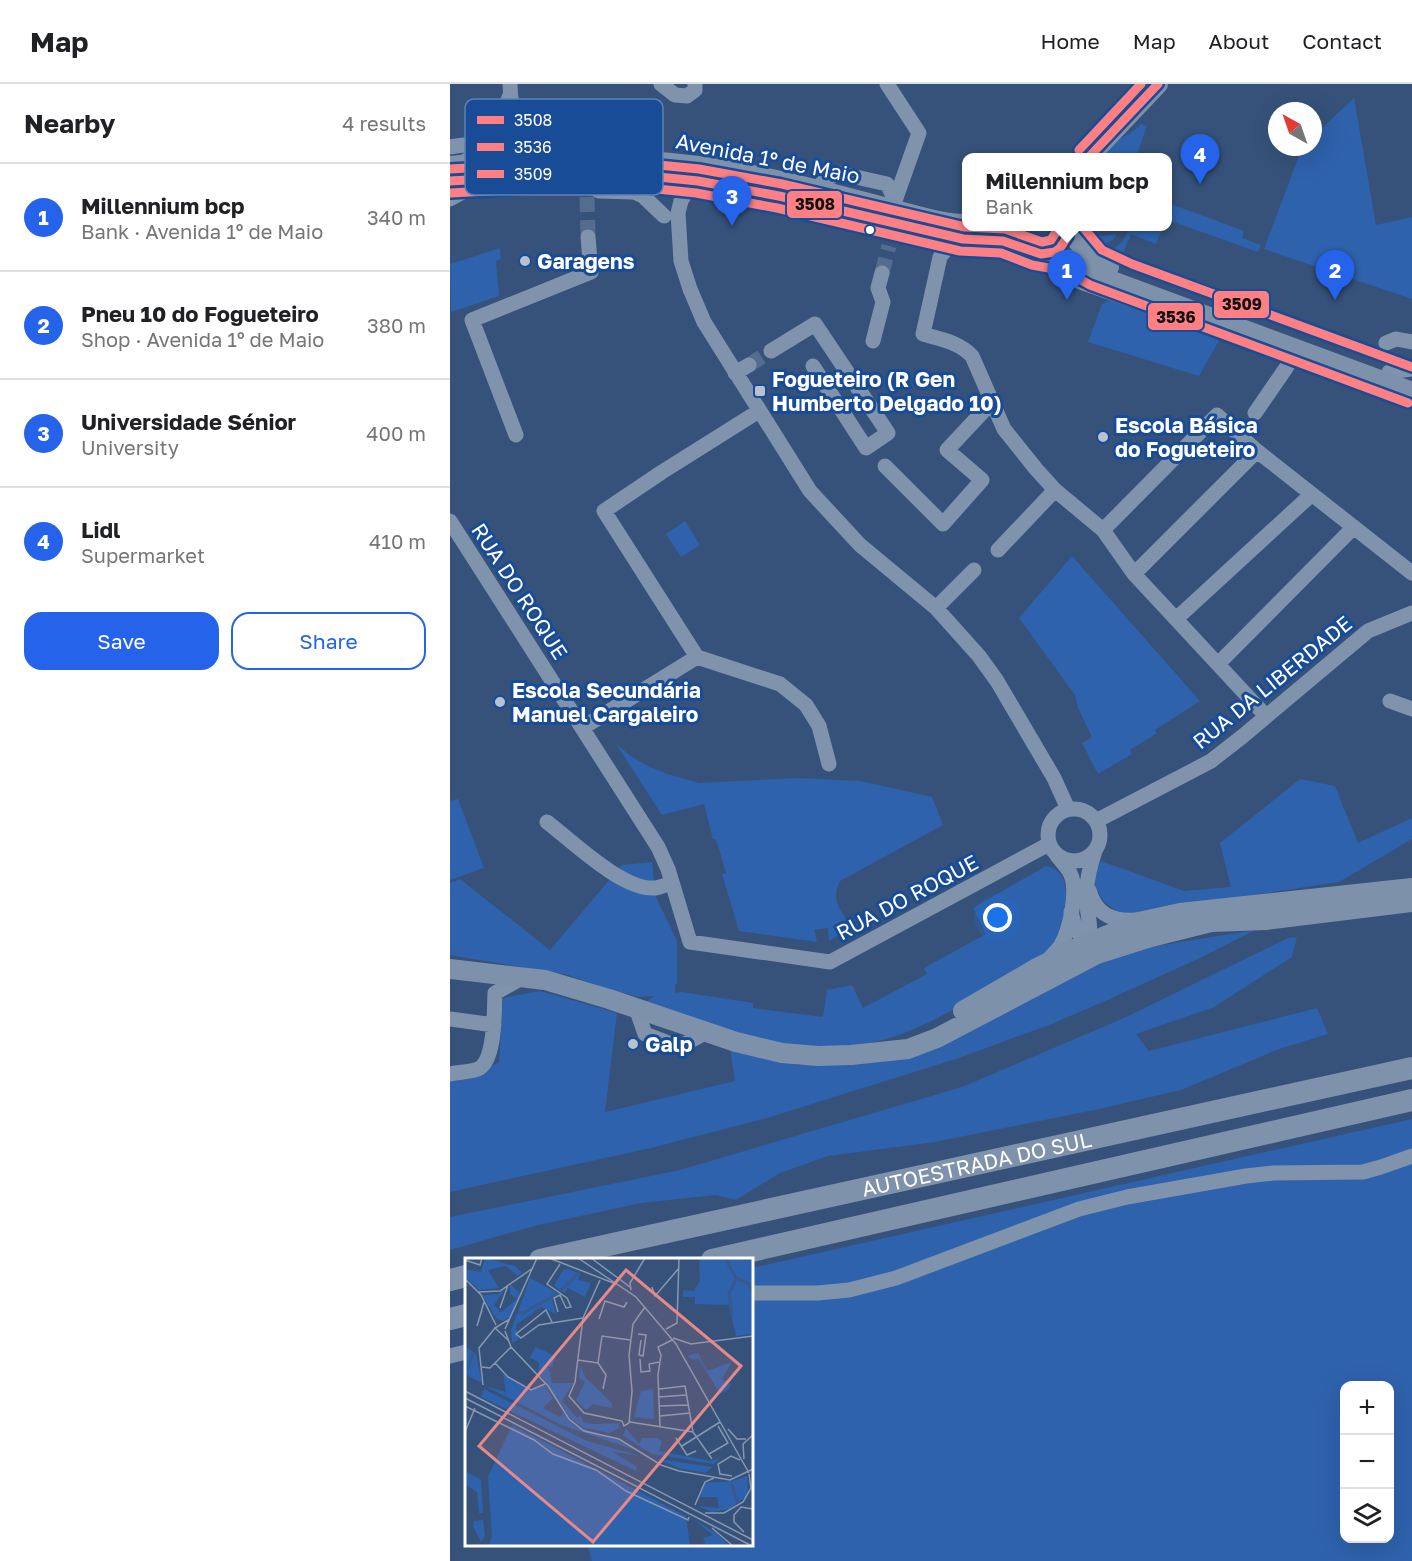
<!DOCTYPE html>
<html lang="en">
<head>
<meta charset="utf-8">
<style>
	body { margin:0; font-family:"Golos Text",sans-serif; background:#f2f2f2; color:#202124 }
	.controls { position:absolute; right:18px; bottom:18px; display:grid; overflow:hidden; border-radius:12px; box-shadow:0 6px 24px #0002 }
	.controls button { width:54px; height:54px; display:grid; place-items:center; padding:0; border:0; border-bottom:2px solid #e0e0e0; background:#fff; color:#202124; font:30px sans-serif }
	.compass { position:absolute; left:818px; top:18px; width:54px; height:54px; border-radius:50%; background:#fff; box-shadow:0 6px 24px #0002; rotate:320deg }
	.you { position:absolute; left:548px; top:834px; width:21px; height:21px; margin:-15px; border:4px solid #fff; border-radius:50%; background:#1a73e8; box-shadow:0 0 0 9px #1a73e833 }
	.badge { display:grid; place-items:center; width:39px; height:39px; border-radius:50%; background:#2563eb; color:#fff; font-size:20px; font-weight:700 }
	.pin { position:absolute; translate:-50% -50px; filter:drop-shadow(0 2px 3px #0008) }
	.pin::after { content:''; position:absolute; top:32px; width:21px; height:18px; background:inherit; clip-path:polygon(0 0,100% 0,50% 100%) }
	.popup { position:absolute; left:512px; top:69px; width:210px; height:78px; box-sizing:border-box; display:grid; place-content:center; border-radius:12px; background:#fff; filter:drop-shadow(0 2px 4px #0005); font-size:20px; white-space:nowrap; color:#757577 }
	.popup b { font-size:22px; color:#202124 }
	.popup::after { content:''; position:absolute; left:50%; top:100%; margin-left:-12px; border:12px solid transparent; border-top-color:#fff }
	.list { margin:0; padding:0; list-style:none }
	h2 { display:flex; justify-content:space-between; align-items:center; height:78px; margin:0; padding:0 24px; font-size:26px }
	h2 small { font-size:20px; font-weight:400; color:#757577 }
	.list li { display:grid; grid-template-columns:39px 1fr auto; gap:18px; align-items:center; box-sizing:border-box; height:108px; padding:0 24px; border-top:2px solid #e0e0e0 }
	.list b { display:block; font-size:22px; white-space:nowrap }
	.list p { margin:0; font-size:20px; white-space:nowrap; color:#757577 }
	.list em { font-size:20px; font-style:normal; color:#757577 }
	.actions { display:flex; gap:12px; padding:18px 24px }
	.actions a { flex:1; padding:14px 0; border:2px solid #2563eb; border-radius:18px; text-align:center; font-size:21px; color:#2563eb }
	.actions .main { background:#2563eb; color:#fff }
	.icon { flex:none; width:33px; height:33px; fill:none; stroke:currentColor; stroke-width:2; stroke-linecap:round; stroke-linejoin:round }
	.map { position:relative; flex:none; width:962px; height:1477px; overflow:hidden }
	header { display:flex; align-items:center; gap:36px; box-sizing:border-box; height:84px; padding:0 30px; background:#fff; border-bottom:2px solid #e0e0e0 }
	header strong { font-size:28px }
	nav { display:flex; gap:33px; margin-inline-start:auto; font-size:21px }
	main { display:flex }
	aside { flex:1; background:#fff }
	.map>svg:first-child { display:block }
</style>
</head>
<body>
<header>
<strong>Map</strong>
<nav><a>Home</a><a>Map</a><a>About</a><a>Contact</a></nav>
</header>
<main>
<aside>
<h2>Nearby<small>4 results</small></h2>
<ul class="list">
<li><span class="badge">1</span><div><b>Millennium bcp</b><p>Bank · Avenida 1º de Maio</p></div><em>340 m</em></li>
<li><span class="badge">2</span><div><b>Pneu 10 do Fogueteiro</b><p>Shop · Avenida 1º de Maio</p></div><em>380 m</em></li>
<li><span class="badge">3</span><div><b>Universidade Sénior</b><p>University</p></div><em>400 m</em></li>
<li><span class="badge">4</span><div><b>Lidl</b><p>Supermarket</p></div><em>410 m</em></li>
</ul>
<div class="actions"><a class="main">Save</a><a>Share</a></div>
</aside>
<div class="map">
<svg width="962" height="1477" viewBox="0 0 962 1477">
	<rect width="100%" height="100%" fill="#36527a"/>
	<!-- green -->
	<path fill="#2e62ac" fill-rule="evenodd" d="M904 14 926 141 962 133V215L814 165 850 69 856 63H863V55L874 42Z
		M691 40 697 42 686 73 650 74 665 58 682 48Z
		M718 119 794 147 792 154 811 161 808 168 718 136Z
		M680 143H713L706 160 681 150 671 174 654 167C670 164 674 157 680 143Z
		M632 146C643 150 652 154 665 150L666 152C661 160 651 161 642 161Z
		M50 164 51 175 46 177 49 212 1 228 0 180Z
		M665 214 772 251 749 292 638 258 652 220Z
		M235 437 250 461 231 473 216 450Z
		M622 472 750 617 705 646 707 649 680 666 682 670 648 690 632 659 642 653 628 624 625 611 569 534Z
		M166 660 182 673 200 683 217 690 249 699 346 694 410 697 482 713 493 741 390 797C380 817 391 826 401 843L379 857 378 844 364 846 367 858 289 847 272 790 276 789 266 755H263L254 720 212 731Z
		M850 695 885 702 908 759 962 734V755L889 798 673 831 654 818 645 802 644 786 651 777 734 807 781 803 770 759Z
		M8 715 34 784 0 796V717Z
		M202 778 206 813 227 857V899L225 901V909L232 908 303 919V924L373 933 377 906 402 901 413 924 477 890 474 884 536 850 523 824 596 782C631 788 613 846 601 865 553 895 500 933 446 952 413 964 359 965 324 959 279 951 236 933 193 920L204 912 189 913 157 905 118 891 0 871V799L10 795 100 866 172 781Z
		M805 846 752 873 653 918 599 941 509 974 317 1034 201 1064 0 1108V994L31 987 49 978 53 914 90 907 167 929 155 1028 285 997 280 965 348 981 399 978 454 969 664 869Z
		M847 853 842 873 764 923 686 950 699 967 867 924 878 950 829 965 731 1006 649 1025 485 1058 378 1072 330 1089 286 1116 266 1111 191 1119 84 1142 0 1166V1133L230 1086 512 1003 674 934 838 854Z
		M962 1035V1477H142L137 1461 302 1460V1184ZM894 1302H940V1454H894Z"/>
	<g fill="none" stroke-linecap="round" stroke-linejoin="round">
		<!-- minor-tunnel -->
		<path stroke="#546c8e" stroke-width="15" stroke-dasharray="15 8" stroke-linecap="butt" d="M137 113 138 153
			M432 189 439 162
			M299 281 321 267"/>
		<!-- minor -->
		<path stroke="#7f93ad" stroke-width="15" d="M60 0C61 29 68 66 100 74
			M211 0 225 11 237 12 245 6V0
			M437 0 469 49 442 125
			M0 63C9 61 19 61 28 59 47 55 61 53 79 63
			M8 81C36 69 50 38 60 11
			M248 97 238 105 231 117 228 129 231 177 240 205 254 238 360 407 410 461 486 524 529 572 547 597 604 694 618 725
			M102 99H135L154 91
			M135 99 149 107 184 108 193 112 214 132
			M365 105 377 95 388 89 437 100 445 116
			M0 115 24 102 36 101
			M339 118 359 130 442 149 463 145
			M513 155 500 160 490 173 473 250C490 255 509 258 522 272L554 345 586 385 605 406 653 446 684 490 816 632
			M619 176 630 198 734 234
			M423 257 433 218 428 204 432 189
			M936 259 946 255 962 258
			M321 267 365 240 438 349 416 364 363 282
			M939 288 962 285
			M285 289 299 281
			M309 327 212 388 154 427 247 573 330 600 356 621 369 642 379 680
			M805 329 836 284 846 265
			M66 351 22 236 141 188 138 153
			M435 382 493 440 532 396 497 366 542 318
			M0 437 208 763 218 785 240 858 380 878 599 760
			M653 446 767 331 807 367 962 489
			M548 466 605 406
			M684 490 807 367
			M486 524 524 486
			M726 535 862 410
			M768 580 904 443
			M940 617 962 625
			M132 644 247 573
			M598 751a26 26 0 1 1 52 0a26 26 0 1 1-52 0Z
			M646 737 761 677 793 652 918 547 962 529
			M97 738C122 757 172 806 204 804 210 804 216 800 222 799
			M639 806C646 831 663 838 687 836
			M621 828C625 845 629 856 647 861
			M633 867C646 850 636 830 636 810 637 794 640 782 645 767
			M599 875C603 870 608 866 611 861 620 845 628 808 621 791 618 784 612 778 607 772
			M186 924 195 950 229 963 257 948
			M0 935 44 941
			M0 990C9 988 20 988 28 985 46 977 44 926 45 909L72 894
			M302 1209H368L399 1206 446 1194 629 1125 677 1113 796 1092 823 1089 913 1088 931 1083 962 1072
			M0 1272 16 1268"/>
		<!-- major -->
		<path stroke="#7e91ab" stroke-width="20" d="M638 74 708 0
			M0 82C105 70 213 71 317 94 359 103 400 114 441 125 465 131 491 140 516 140
			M0 97 105 90 159 88 248 97 329 112 513 155 553 157 579 166
			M619 146C630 161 640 175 659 183
			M591 170 619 176 644 190 665 198 962 308
			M0 885 95 896 159 915 286 958 332 969 368 972 401 971 458 965 487 954 647 870 701 853 761 838 816 836 962 818
			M513 927 587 884 627 864 689 838 730 829 962 804"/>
		<!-- highway -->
		<g stroke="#7f92ab" stroke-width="22">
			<path id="s1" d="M90 1176 962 984"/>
			<path d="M262 1176 962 1016"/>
			<path d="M0 1196 16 1192"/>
			<path d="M0 1235 16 1231"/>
		</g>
		<!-- bus-1 casing -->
		<g stroke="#194c97" stroke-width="14">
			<path id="bus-1" d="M638 74 708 0
				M0 97 159 88 248 97 329 112 513 155 553 157 591 170 605 168 610 164 618 152 619 142"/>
		</g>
		<!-- bus-2 casing -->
		<g stroke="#194c97" stroke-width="14">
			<path id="bus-2" d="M1 109 159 100 246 109 327 124 510 167 551 169 582 181 615 187 640 201 958 319"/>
		</g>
		<!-- bus-3 casing -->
		<g stroke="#194c97" stroke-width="14">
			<path id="bus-3" d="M629 66 691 0
				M0 85 159 76 249 85 332 100 515 143 555 145 592 158 601 156 606 148 607 142
				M632 142 652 166 682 180 962 283"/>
		</g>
		<!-- bus-1 -->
		<use href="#bus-1" stroke="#ff8084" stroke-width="9"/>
		<!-- bus-2 -->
		<use href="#bus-2" stroke="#ff8084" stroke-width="9"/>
		<!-- bus-3 -->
		<use href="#bus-3" stroke="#ff8084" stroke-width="9"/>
	</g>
	<!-- markers -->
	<circle fill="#fff" stroke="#194c97" stroke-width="2" cx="420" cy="146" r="5"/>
	<g fill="#b9c2d0" stroke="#194c97" stroke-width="2">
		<circle cx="75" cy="177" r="6"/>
		<rect x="304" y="301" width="12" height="12" rx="3"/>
		<circle cx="653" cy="353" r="6"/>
		<circle cx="50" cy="618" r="6"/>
		<circle cx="183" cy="960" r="6"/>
	</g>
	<g text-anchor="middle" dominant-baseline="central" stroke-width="6" stroke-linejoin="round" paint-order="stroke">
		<!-- street labels -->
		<g font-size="21" fill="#fff" stroke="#194c97">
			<text transform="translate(318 74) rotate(11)">Avenida 1º de Maio</text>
			<text transform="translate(70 507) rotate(57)">RUA DO ROQUE</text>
			<text transform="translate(822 598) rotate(-39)">RUA DA LIBERDADE</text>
			<text transform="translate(457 813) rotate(-28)">RUA DO ROQUE</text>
			<text stroke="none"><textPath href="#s1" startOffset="447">AUTOESTRADA DO SUL</textPath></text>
		</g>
		<!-- poi labels -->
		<g font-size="21" font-weight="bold" fill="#fff" stroke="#194c97" text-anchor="start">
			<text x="87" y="177">Garagens</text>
			<text x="322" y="295">Fogueteiro (R Gen<tspan x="322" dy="24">Humberto Delgado 10)</tspan></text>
			<text x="665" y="341">Escola Básica<tspan x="665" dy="24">do Fogueteiro</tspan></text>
			<text x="62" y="606">Escola Secundária<tspan x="62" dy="24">Manuel Cargaleiro</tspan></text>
			<text x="195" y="960">Galp</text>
		</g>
	</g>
	<!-- overview -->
	<g transform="translate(15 1174)">
		<rect width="288" height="288" fill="#36527a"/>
		<path d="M20 0 50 8 57 15 52 18 41 8 23 12 34 30 14 32 0 19V11L16 14ZM288 0V76L271 78 264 47 230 46V39H218V32L229 33 235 22 234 1ZM104 11 115 16 113 22 126 25 120 39 103 30 100 35 89 28 98 12ZM65 20 94 36 87 41 91 56 76 49 51 67 53 82 47 85 46 73ZM45 26 55 35 46 58 38 63 31 60 17 37 33 36 40 31 29 47 36 54 52 41 45 36ZM0 88 11 96 17 125 0 116ZM70 89 91 98 87 109 83 108 87 125H108L97 143 112 160 116 158 118 164 129 166 154 165V170L144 175 119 170 107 162 73 114 74 104 65 100ZM233 95 242 113 267 104 257 121 266 126 264 131 255 136 233 100 229 102 222 98ZM115 107 121 120 147 145 146 150 128 146 121 152 111 142 120 124 114 120ZM38 115 66 133 76 126 81 129 88 140 78 150 95 159 98 155 111 168 154 182 173 193 96 167 20 128 41 134ZM19 131 122 183 176 198 148 194 172 209 171 213 16 139ZM188 131 189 161 169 159 176 133ZM47 167 221 258 225 288H23L27 279 23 219ZM161 170 174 186 177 180H193L197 184 194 193 246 203 255 200 249 206 187 196 158 178ZM193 201 247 209 241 215 213 210ZM0 213 16 222 18 255H14L12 234 0 226ZM282 218 283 237 264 251 247 254 232 248 254 250 252 239H235L240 225 268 223ZM225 259 251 275 265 288H241L238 280 248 277ZM18 262 20 278 16 284 8 268 9 263Z" fill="#2e62ac"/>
		<path fill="none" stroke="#36598f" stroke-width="3" d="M260 0 271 20 283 25 288 34M96 32 114 15M53 54 58 55 92 36M267 59 264 35 271 21M2 112 8 95M267 226 272 244"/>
		<path fill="none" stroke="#8697af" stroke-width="1.5" d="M84 0 151 26M113 0 171 39 211 86 284 215M126 0 165 29M0 2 15 7 17 0M0 21 16 37 31 67M135 22 118 60 110 124 104 138 119 155 157 163M187 29 190 38 214 10M166 32 165 25 180 0M13 34 35 33 68 10M35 50 43 27M17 52 12 68 19 44M93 54 89 40 95 37 101 50 106 49 102 40 82 26 95 6M134 61 140 43 159 49 162 44M87 64 81 52 51 76 56 80 74 67 118 60M40 71 72 0M201 71 212 65 214 0M40 73 46 89 83 128 104 161 119 173 154 181 196 207 214 213 265 222 288 211M173 76 181 77 178 98 174 97 176 82M208 80 226 86 288 78M43 82 30 70 45 61M175 101 176 114 185 113 184 106 194 104M113 102 133 105M30 105 43 119 66 132 80 126M17 109 25 110 46 89M18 127 14 90 30 70M138 131 141 117 133 105 137 78 165 82M194 131 220 128 228 174 247 201M0 133 288 282M194 139 221 137M0 140 287 288M0 148 69 182 88 196 131 212 161 233 223 262 224 259M194 148 223 147M195 158 225 155M157 163 159 168 164 165 167 133 164 97 168 66 180 49M165 164 228 174M195 169 193 117 196 97 193 89 207 82M263 171 272 181H281M0 174 10 150M211 180 222 197 231 193M217 188 255 164M244 196 263 185 253 168M279 201 278 186 288 177M267 218 255 216 253 206 266 198 275 202M230 247 240 224 249 220M240 255H259L278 244 286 230 284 216M247 270 268 288M279 274 269 264V257L276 249 288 251"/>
		<path fill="#e88989" fill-opacity="0.15" stroke="#e88989" stroke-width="3" d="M161 12 276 108 128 284 14 188Z"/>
		<rect width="288" height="288" fill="none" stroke="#fff" stroke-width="3"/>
	</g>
	<!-- legend -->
	<rect x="15" y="15" width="198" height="96" rx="9" fill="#194c97" stroke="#5e82b6" stroke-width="1.5"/>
	<rect x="27" y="32" width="27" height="8" fill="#ff8084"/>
	<rect x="27" y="59" width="27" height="8" fill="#ff8084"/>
	<rect x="27" y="86" width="27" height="8" fill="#ff8084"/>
	<g font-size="16" fill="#fff">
		<text x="64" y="42">3508</text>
		<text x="64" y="69">3536</text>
		<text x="64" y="96">3509</text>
	</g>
	<g stroke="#194c97" stroke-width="2">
		<rect x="336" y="106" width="57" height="29" rx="6" fill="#ff8084"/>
		<rect x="763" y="206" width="57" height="29" rx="6" fill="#ff8084"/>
		<rect x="697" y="218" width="57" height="29" rx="6" fill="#ff8084"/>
	</g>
	<g font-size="16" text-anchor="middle" font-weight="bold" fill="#111">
		<text x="365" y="126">3508</text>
		<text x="792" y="226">3509</text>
		<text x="726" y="239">3536</text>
	</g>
</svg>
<div class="controls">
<button>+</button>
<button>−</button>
<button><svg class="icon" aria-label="layers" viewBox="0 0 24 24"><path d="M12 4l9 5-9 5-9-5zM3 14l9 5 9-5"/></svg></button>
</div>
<svg class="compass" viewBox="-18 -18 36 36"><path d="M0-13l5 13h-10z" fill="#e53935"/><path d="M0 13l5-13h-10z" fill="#757577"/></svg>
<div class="you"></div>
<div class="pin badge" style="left:617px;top:216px">1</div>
<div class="popup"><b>Millennium bcp</b>Bank</div>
<div class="pin badge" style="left:885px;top:216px">2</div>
<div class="pin badge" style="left:282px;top:142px">3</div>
<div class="pin badge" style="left:750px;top:100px">4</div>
</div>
</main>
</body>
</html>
